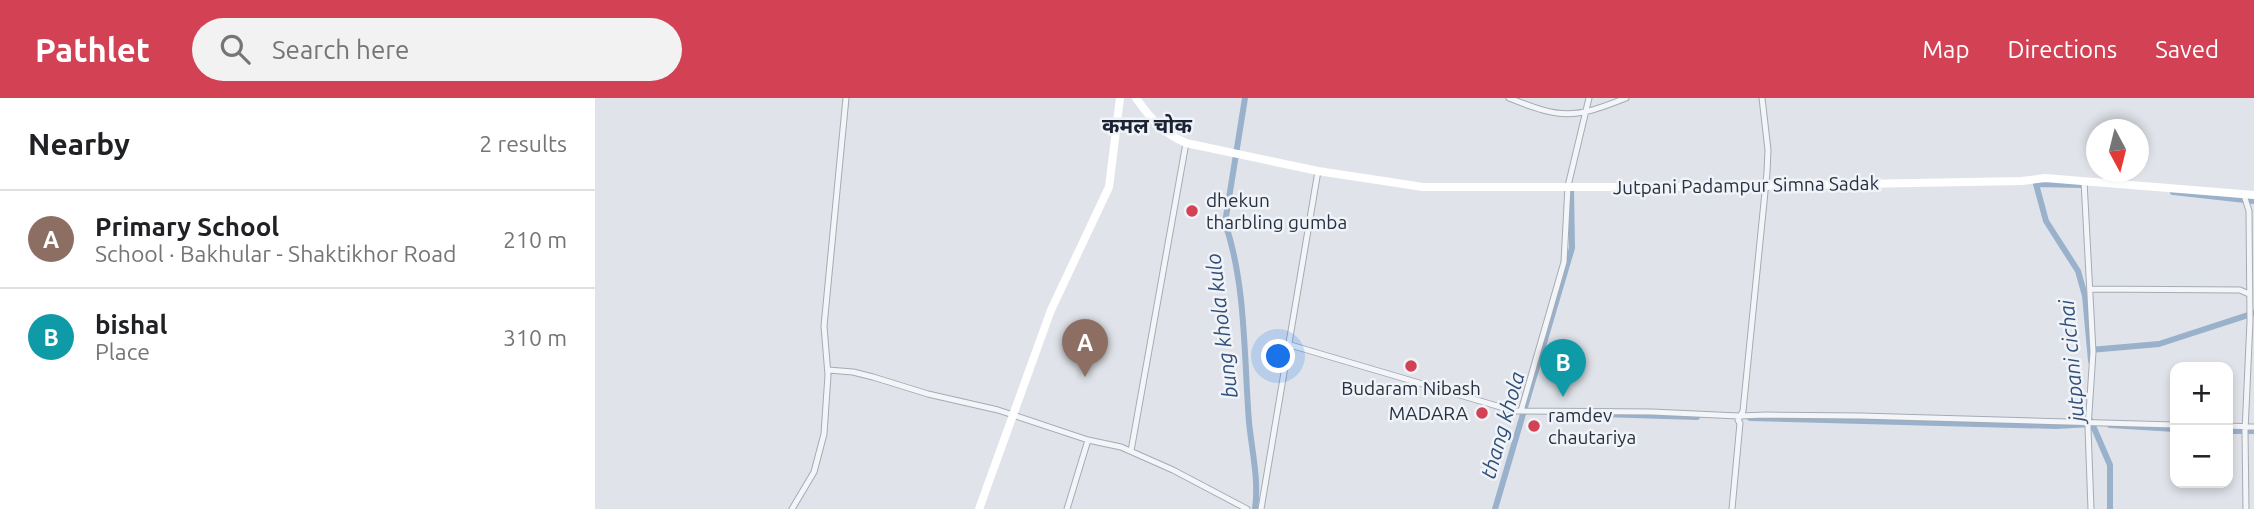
<!DOCTYPE html>
<html lang="en">
<head>
<meta charset="utf-8">
<style>
	body { margin:0; font-family:Ubuntu,"Noto Sans Devanagari",sans-serif; background:#f2f2f2; color:#202124 }
	.controls { position:absolute; right:21px; bottom:21px; display:grid; overflow:hidden; border-radius:14px; box-shadow:0 4px 10px #0003 }
	.controls button { width:63px; height:63px; display:grid; place-items:center; padding:0; border:0; border-bottom:2px solid #e0e0e0; background:#fff; color:#202124; font:35px sans-serif }
	.compass { position:absolute; left:1491px; top:21px; width:63px; height:63px; border-radius:50%; background:#fff; box-shadow:0 4px 10px #0003; rotate:173deg }
	.you { position:absolute; left:684px; top:259px; width:24px; height:24px; margin:-18px; border:5px solid #fff; border-radius:50%; background:#1a73e8; box-shadow:0 0 0 10px #1a73e833 }
	.badge { display:grid; place-items:center; width:46px; height:46px; border-radius:50%; background:#d34154; color:#fff; font-size:23px; font-weight:700 }
	.pin { position:absolute; translate:-50% -58px; filter:drop-shadow(0 2px 4px #0008) }
	.pin::after { content:''; position:absolute; top:37px; width:24px; height:21px; background:inherit; clip-path:polygon(0 0,100% 0,50% 100%) }
	.list { margin:0; padding:0; list-style:none }
	h2 { display:flex; justify-content:space-between; align-items:center; height:91px; margin:0; padding:0 28px; font-size:30px }
	h2 small { font-size:23px; font-weight:400; color:#757577 }
	.list li { display:grid; grid-template-columns:46px 1fr auto; gap:21px; align-items:center; box-sizing:border-box; height:98px; padding:0 28px; border-top:2px solid #e0e0e0 }
	.list b { display:block; font-size:26px; white-space:nowrap }
	.list p { margin:0; font-size:23px; white-space:nowrap; color:#757577 }
	.list em { font-size:23px; font-style:normal; color:#757577 }
	.icon { flex:none; width:38px; height:38px; fill:none; stroke:currentColor; stroke-width:2; stroke-linecap:round; stroke-linejoin:round }
	.map { position:relative; flex:none; width:1659px; height:411px; overflow:hidden }
	header { display:flex; align-items:center; gap:42px; box-sizing:border-box; height:98px; padding:0 35px; background:#d34154; color:#fff }
	header strong { font-size:33px }
	nav { display:flex; gap:38px; margin-inline-start:auto; font-size:24px }
	.search { width:490px; height:63px; background:#f2f2f2; display:flex; align-items:center; gap:18px; box-sizing:border-box; padding:0 24px; border-radius:38px; color:#757577; font-size:26px }
	main { display:flex }
	aside { flex:1; background:#fff }
	.map>svg:first-child { display:block }
</style>
</head>
<body>
<header>
<strong>Pathlet</strong>
<div class="search"><svg class="icon" aria-label="search" viewBox="0 0 24 24"><circle cx="10" cy="10" r="6"/><path d="M15 15l6 6"/></svg>Search here</div>
<nav><a>Map</a><a>Directions</a><a>Saved</a></nav>
</header>
<main>
<aside>
<h2>Nearby<small>2 results</small></h2>
<ul class="list">
<li><span class="badge" style="background:#8d6e63">A</span><div><b>Primary School</b><p>School · Bakhular - Shaktikhor Road</p></div><em>210 m</em></li>
<li><span class="badge" style="background:#0f9aa8">B</span><div><b>bishal</b><p>Place</p></div><em>310 m</em></li>
</ul>
</aside>
<div class="map">
<svg width="1659" height="411" viewBox="0 0 1659 411">
	<rect width="100%" height="100%" fill="#e0e4ea"/>
	<g fill="none" stroke-linecap="round" stroke-linejoin="round">
		<!-- canal -->
		<path stroke="#9ab1cb" stroke-width="6" d="M650 0 630 125C651 185 649 261 654 324 657 354 664 382 660 411
			M1487 87 1441 86 1451 123 1483 173 1490 198 1496 263
			M1578 94 1659 103
			M1495 252 1564 246 1659 215
			M1005 316 1102 319
			M1155 320 1461 328 1497 326
			M1496 323 1515 367V411
			M1515 327 1580 331
			M1633 333H1659
			M900 411 977 150 976 90"/>
		<!-- street casing -->
		<g stroke="#a5abb4" stroke-width="7">
			<path id="street" d="M914 0C967 21 978 21 1031 0
				M1489 83 1498 254 1493 330 1496 411
				M1649 97 1654 113 1655 223 1650 333 1651 411
				M1495 191 1645 192 1654 196
				M692 246 919 313 1057 314 1144 318 1171 317 1266 318 1580 327
				M233 272 258 274 278 279 333 296 403 312 493 342 526 349 578 372 652 411
				M926 313 969 164 973 88 994 0
				M1633 328 1659 329
				M536 353 591 45
				M197 411 219 374 229 336 233 277 229 228 251 0
				M472 411 493 342
				M666 411 723 73
				M1137 411 1145 325 1143 322 1148 313 1172 74 1173 52 1167 0"/>
		</g>
		<!-- street -->
		<use href="#street" stroke="#f3f5f8" stroke-width="5"/>
		<!-- secondary -->
		<path stroke="#fff" stroke-width="8" d="M541 0C555 20 568 35 591 45L723 73 828 89H1103L1427 83 1450 80 1659 97
			M384 411 456 212 514 89 525 0"/>
	</g>
	<!-- markers -->
	<g fill="#d34154" stroke="#f0f3f7" stroke-width="2.5">
		<circle cx="597" cy="113" r="7"/>
		<circle cx="816" cy="268" r="7"/>
		<circle cx="887" cy="315" r="7"/>
		<circle cx="939" cy="328" r="7"/>
	</g>
	<g text-anchor="middle" dominant-baseline="central" stroke-width="5" stroke-linejoin="round" paint-order="stroke">
		<!-- street labels -->
		<g font-size="19" fill="#283142" stroke="#f0f3f7">
			<text transform="translate(1151 87) rotate(-1)">Jutpani Padampur Simna Sadak</text>
		</g>
		<!-- poi labels -->
		<g font-size="19" fill="#283142" stroke="#f0f3f7" text-anchor="start">
			<text x="611" y="102">dhekun<tspan x="611" dy="22">tharbling gumba</tspan></text>
			<text x="816" y="290" text-anchor="middle">Budaram Nibash</text>
			<text x="873" y="315" text-anchor="end">MADARA</text>
			<text x="953" y="317">ramdev<tspan x="953" dy="22">chautariya</tspan></text>
		</g>
		<!-- neighbourhood labels -->
		<g font-size="21" font-weight="bold" fill="#1a2233" stroke="#f0f3f7">
			<text x="552" y="27">कमल चोक</text>
		</g>
		<!-- water labels -->
		<g font-size="21" font-style="italic" fill="#314f78" stroke="#f0f3f7">
			<text transform="translate(626 228) rotate(-97)">bung khola kulo</text>
			<text transform="translate(1476 263) rotate(-95)">jutpani cichai</text>
			<text transform="translate(907 327) rotate(-74)">thang khola</text>
		</g>
	</g>
</svg>
<div class="controls">
<button>+</button>
<button>−</button>
</div>
<svg class="compass" viewBox="-18 -18 36 36"><path d="M0-13l5 13h-10z" fill="#e53935"/><path d="M0 13l5-13h-10z" fill="#757577"/></svg>
<div class="you"></div>
<div class="pin badge" style="left:490px;top:279px;background:#8d6e63">A</div>
<div class="pin badge" style="left:968px;top:299px;background:#0f9aa8">B</div>
</div>
</main>
</body>
</html>
